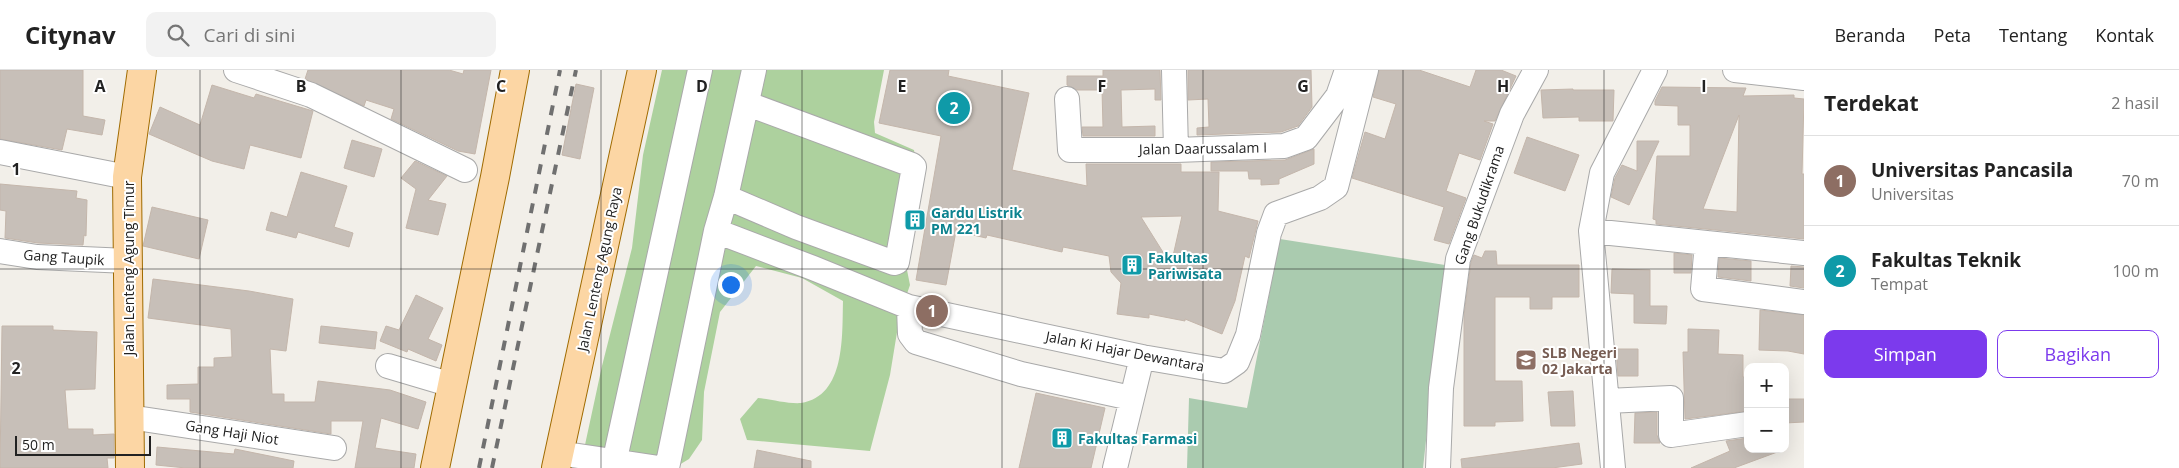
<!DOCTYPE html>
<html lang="id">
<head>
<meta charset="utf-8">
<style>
	body { margin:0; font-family:"Open Sans",sans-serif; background:#f2f2f2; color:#222 }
	.controls { position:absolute; right:15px; bottom:15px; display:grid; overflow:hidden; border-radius:10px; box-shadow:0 5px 20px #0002 }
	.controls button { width:45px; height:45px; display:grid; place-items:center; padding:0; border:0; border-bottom:1px solid #e0e0e0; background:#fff; color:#222; font:25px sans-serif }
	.scale { position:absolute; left:15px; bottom:12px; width:136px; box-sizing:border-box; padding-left:5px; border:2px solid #222; border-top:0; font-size:14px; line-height:18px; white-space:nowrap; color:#222; -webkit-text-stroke:4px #fff; paint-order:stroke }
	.you { position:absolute; left:730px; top:214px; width:18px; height:18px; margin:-12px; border:4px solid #fff; border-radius:50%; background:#1a73e8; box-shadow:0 0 0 8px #1a73e833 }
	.badge { display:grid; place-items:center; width:32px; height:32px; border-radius:50%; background:#7c3aed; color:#fff; font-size:16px; font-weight:700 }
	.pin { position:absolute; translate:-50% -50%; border:2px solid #fff; box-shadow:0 1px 5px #0006 }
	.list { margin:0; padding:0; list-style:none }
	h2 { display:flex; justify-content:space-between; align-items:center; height:65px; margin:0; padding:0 20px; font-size:21px }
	h2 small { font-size:16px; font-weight:400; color:#767676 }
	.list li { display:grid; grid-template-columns:32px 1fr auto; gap:15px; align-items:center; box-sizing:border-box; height:90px; padding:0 20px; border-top:1px solid #e0e0e0 }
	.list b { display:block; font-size:19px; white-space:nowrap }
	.list p { margin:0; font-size:16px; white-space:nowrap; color:#767676 }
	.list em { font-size:16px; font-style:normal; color:#767676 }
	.actions { display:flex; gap:10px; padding:15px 20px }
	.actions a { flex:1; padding:11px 0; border:1px solid #7c3aed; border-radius:10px; text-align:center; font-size:18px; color:#7c3aed }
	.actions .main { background:#7c3aed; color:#fff }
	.icon { flex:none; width:28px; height:28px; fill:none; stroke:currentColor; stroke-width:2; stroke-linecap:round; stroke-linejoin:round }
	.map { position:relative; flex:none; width:1804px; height:398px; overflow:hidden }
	header { display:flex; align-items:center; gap:30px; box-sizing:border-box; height:70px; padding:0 25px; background:#fff; border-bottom:1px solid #e0e0e0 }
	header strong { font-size:24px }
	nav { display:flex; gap:28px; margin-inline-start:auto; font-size:18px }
	.search { width:350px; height:45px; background:#f2f2f2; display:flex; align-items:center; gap:12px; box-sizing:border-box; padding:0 18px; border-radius:10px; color:#767676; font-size:19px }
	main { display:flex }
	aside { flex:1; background:#fff }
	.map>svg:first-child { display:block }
</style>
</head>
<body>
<header>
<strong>Citynav</strong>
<div class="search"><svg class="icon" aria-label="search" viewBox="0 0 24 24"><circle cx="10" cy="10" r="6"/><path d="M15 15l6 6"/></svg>Cari di sini</div>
<nav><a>Beranda</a><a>Peta</a><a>Tentang</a><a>Kontak</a></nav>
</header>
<main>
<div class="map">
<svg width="1804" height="398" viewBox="0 0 1804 398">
	<rect width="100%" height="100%" fill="#f2efe9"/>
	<!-- forest -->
	<path fill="#add19e" d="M662 0H884L874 52 875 63 914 80 919 111 905 190 910 215 900 244 890 305 870 381 747 370 740 349 758 328C771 329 788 334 801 333 846 326 842 265 843 231L802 208 756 196 720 242 704 322 702 370 689 389 674 398H580L602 296 632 178 643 85Z"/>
	<!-- cemetery -->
	<path fill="#aacbaf" d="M1280 169 1445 195 1423 398H1187L1189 328 1247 338Z"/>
	<!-- building -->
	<path fill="#c7bfb8" stroke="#c4b6ab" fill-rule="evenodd" d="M0 0H83V46L105 50 102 65 67 59 62 80 0 69Z
		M308 0H449L463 4 464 0H491L475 84 458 81 391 49 394 39 366 30 364 36 305 9Z
		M890 0H949L948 6 1029 23 1012 100 1087 116 1086 94H1181V102H1219L1218 141 1258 151 1249 188 1245 186 1235 231 1222 264 1185 249V251L1149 244V248L1117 244 1121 213 1111 202 1109 186 1063 177 1062 182 987 165 986 168 956 161 946 215 916 210 941 66 879 53ZM1182 146 1171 195 1141 147Z
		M1103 0H1160L1161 30H1155V19L1121 20 1122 57 1155 56V66H1083L1082 57H1103L1102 20H1077L1067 15V6H1103Z
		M1188 0H1311L1312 37 1298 56 1281 62 1197 65V58L1209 57 1208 29 1188 30Z
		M1379 0H1419L1470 17 1476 0H1501L1516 6 1495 51H1484L1493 54 1480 90 1459 83 1446 121 1466 128 1449 174 1434 170 1444 137 1352 108 1365 62 1385 69 1396 34 1373 27Z
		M576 14 594 18 580 89 562 85Z
		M212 15 254 28 256 24 313 41 301 88 250 75 244 99 212 91 149 64 160 37 200 55Z
		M1662 17 1746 18 1743 26 1794 25V28L1804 29 1802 104H1804V169L1656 154V150L1653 149 1657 86H1690V55H1678V36L1655 35V31ZM1739 45 1737 142 1703 139Z
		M1573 19V20H1614L1613 51H1579V47L1543 48 1541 20Z
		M1527 67 1579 85 1565 121 1514 103Z
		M352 70 382 79 374 107 344 98Z
		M1637 71H1659L1629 135 1611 127 1615 108 1622 95 1637 101Z
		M1314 79V94L1279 109V114L1261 115V109H1249L1248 101H1211V92L1285 90Z
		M415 91 447 106 428 130 446 134 438 165 406 158 416 119 401 108Z
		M301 102 347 116 334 157 353 163 349 177 298 162 296 168 266 160 271 142 287 147Z
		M0 114 77 121 76 128 87 130 86 166 84 165 83 175 38 173 5 168 6 141 0 140Z
		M152 137 208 150 199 189 143 176Z
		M1485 181H1496L1497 195H1579V227H1552V239H1530V227H1495V311H1522L1523 351 1495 352V356H1464V245L1471 192 1474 185 1482 188Z
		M1674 183 1692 185 1691 203H1674Z
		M1719 188 1751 191V211L1718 207Z
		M1791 196 1804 197V218L1790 216Z
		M1612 199 1650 200V236H1667L1666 254 1634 253V224L1611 223Z
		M153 209 249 221 293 229 286 281 270 279 272 324H284V332H315L318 311 390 320 426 332 418 359 381 348 375 378 416 384 414 398H355L363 351H331V364L190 342V329H167V315L198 314V297H214V288L232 287 231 259 148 248Z
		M416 225 443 238 428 269 442 275 436 291 408 279 407 282 380 271 386 256 399 260Z
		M1760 240 1804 245V284L1788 281 1759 280Z
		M2 256H53V260L97 262 95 319 65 320 68 359H93V365L114 364V388H107L108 398H0Z
		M321 256 377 262 375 279 319 273Z
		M1688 259 1719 260 1718 284 1743 285V307L1748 308V341L1685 349 1683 282H1688Z
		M1616 279H1638V306H1618Z
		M1573 321 1575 356H1551L1548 322Z
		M1036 323 1105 338 1091 398H1019Z
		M1785 329H1804V352L1785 353Z
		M1657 342V365L1660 373H1634L1635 343Z
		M1748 368V379L1780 381 1734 398H1691L1730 381 1726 371Z
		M1579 373 1582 394 1552 398H1462L1461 389Z
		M157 377 234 384 235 379 294 391 293 398H186L156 395Z
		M757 380 811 391V398H754Z"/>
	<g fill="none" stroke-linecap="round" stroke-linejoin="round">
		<!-- minor casing -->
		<g stroke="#a9a9a9" stroke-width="26">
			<path id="minor" d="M236 0 311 25 465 100
				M1174 0 1176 80
				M1735 0 1804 8
				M1067 29 1070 80H1176L1284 76 1306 68 1338 26 1347 0
				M0 82 127 107
				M726 127 796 157 894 193 897 192 914 97 912 95 748 34
				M716 161 813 198 909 237 1142 287 1224 301 1237 292 1248 265 1269 163 1276 144 1320 128 1336 117 1366 0
				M1591 161 1804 183
				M1707 173 1703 219 1804 232
				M0 181 37 187 128 191
				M909 237 910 264 916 272 1021 304 1131 328
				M388 296 452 315
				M1607 331 1671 328V365L1748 354
				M129 347 334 378
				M559 383 659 398
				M613 398 700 0
				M667 398 716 161 726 127 754 0
				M1115 398 1142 287
				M1438 398 1441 318 1458 189 1512 44 1536 0
				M1613 398 1591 161 1602 103 1655 0"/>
		</g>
		<!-- major casing -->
		<g stroke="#a06b00" stroke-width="30">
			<path id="major" d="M130 398 127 107 142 0
				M435 398 495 107 515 0
				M556 398 642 0"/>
		</g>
		<!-- minor -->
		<use href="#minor" stroke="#fff" stroke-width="24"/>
		<!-- major -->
		<use href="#major" stroke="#fcd6a4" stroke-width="28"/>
		<!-- rail -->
		<path stroke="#707070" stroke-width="4" stroke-dasharray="10 10" stroke-linecap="butt" d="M479 398 560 0
			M492 398 576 0"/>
	</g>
	<!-- grid -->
	<path fill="none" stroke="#222" stroke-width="1" stroke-opacity="0.55" d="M200 0V398M401 0V398M601 0V398M802 0V398M1002 0V398M1203 0V398M1403 0V398M1604 0V398M0 199H1804"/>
	<!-- icons -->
	<defs>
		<g id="building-square" transform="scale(1.125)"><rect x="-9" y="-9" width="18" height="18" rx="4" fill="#0f9aa8" stroke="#fff"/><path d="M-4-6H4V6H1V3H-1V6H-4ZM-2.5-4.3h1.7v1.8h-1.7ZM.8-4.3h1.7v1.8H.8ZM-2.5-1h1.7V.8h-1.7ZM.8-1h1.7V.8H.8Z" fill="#fff"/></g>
		<g id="school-square" transform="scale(1.125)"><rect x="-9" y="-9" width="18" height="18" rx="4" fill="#8d6e63" stroke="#fff"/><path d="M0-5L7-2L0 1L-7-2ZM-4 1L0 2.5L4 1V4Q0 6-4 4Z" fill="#fff"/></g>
	</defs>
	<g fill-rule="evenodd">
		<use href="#building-square" x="915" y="150"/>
		<use href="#building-square" x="1132" y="195"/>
		<use href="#school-square" x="1526" y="290"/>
		<use href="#building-square" x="1062" y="368"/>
	</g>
	<g text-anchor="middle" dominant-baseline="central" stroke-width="4" stroke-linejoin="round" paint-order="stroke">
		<!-- street labels -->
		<g font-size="14" fill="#222" stroke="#fff">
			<text transform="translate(1203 78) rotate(-1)">Jalan Daarussalam I</text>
			<text transform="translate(1479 135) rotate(-71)">Gang Bukudikrama</text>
			<text transform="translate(64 187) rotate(4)">Gang Taupik</text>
			<text transform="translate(128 198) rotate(-90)">Jalan Lenteng Agung Timur</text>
			<text transform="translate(599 199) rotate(-78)">Jalan Lenteng Agung Raya</text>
			<text transform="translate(1125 281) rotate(11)">Jalan Ki Hajar Dewantara</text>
			<text transform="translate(232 362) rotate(9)">Gang Haji Niot</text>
		</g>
		<!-- culture labels -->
		<g font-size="14" font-weight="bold" fill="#0d838f" stroke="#fff" text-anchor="start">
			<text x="931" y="142">Gardu Listrik<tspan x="931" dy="16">PM 221</tspan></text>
			<text x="1148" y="187">Fakultas<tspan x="1148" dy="16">Pariwisata</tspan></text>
			<text x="1078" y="368">Fakultas Farmasi</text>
		</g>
		<!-- education labels -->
		<g font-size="14" font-weight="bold" fill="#785e54" stroke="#fff" text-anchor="start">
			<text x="1542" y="282">SLB Negeri<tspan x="1542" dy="16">02 Jakarta</tspan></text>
		</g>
	</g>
	<g font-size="16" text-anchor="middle" font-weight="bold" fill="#222" stroke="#fff" stroke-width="4" stroke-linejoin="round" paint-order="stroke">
		<text x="100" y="22">A</text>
		<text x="301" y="22">B</text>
		<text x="501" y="22">C</text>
		<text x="702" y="22">D</text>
		<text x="902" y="22">E</text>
		<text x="1102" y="22">F</text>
		<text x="1303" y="22">G</text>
		<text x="1503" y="22">H</text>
		<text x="1704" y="22">I</text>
		<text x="16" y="105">1</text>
		<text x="16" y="304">2</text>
	</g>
</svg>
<div class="controls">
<button>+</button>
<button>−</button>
</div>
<div class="scale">50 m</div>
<div class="you"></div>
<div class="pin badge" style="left:932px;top:241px;background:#8d6e63">1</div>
<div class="pin badge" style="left:954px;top:38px;background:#0f9aa8">2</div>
</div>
<aside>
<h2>Terdekat<small>2 hasil</small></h2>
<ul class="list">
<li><span class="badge" style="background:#8d6e63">1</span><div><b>Universitas Pancasila</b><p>Universitas</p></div><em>70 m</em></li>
<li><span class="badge" style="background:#0f9aa8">2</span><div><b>Fakultas Teknik</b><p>Tempat</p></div><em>100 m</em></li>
</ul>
<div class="actions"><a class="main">Simpan</a><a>Bagikan</a></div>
</aside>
</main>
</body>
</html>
